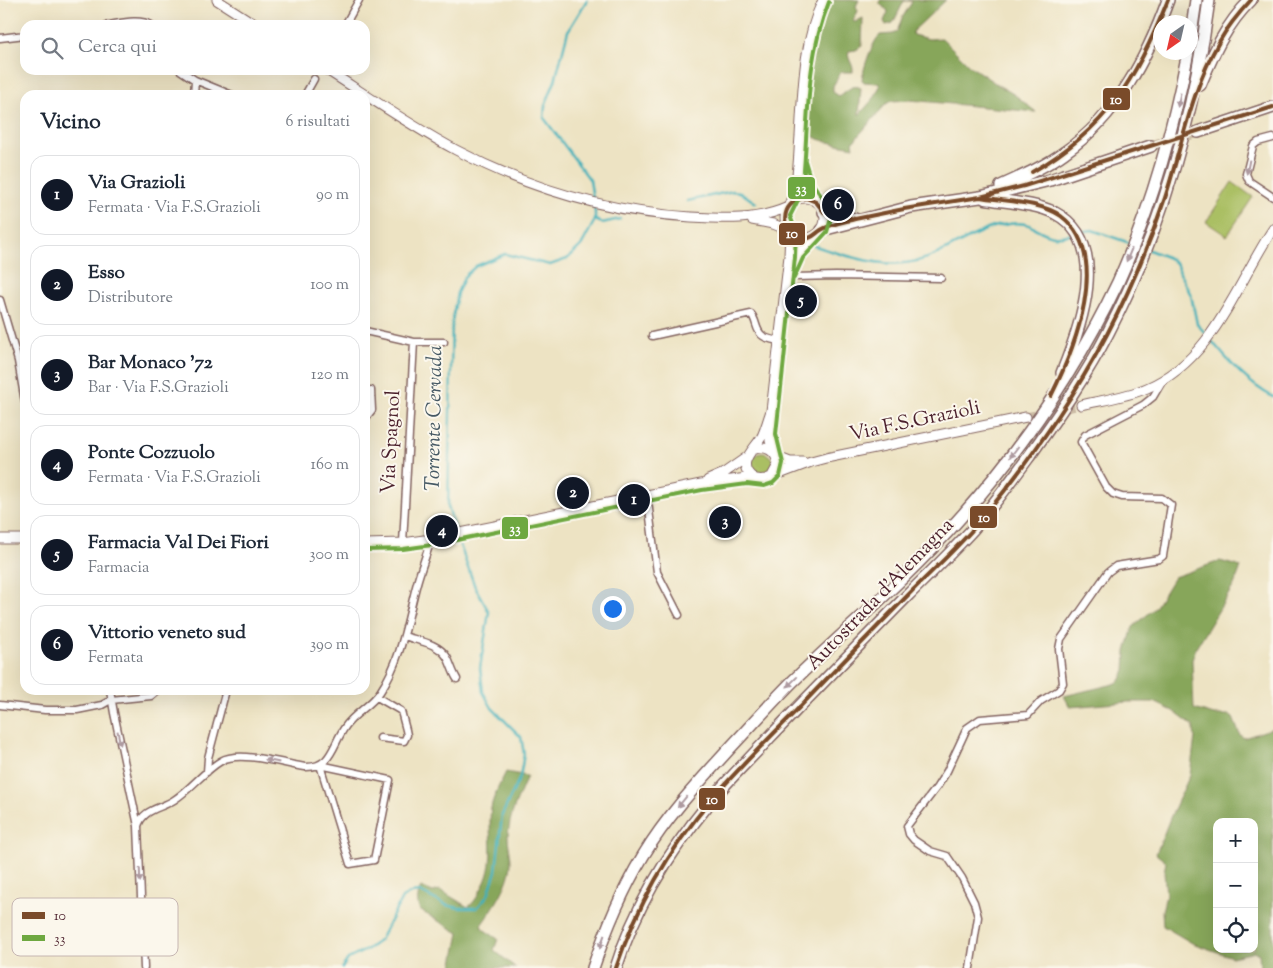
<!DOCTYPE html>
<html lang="it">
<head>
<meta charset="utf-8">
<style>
	body { margin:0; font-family:"Sorts Mill Goudy",serif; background:#f2f2f3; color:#1f2937 }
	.controls { position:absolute; right:15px; bottom:15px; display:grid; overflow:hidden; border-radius:10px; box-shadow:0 5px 20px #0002 }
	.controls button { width:45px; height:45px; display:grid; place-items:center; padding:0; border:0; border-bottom:1px solid #e0e1e3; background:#fff; color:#1f2937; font:25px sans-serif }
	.compass { position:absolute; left:1153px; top:15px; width:45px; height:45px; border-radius:50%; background:#fff; box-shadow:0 5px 20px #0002; rotate:214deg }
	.you { position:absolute; left:612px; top:608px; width:18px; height:18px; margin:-12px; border:4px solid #fff; border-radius:50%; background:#1a73e8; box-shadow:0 0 0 8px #1a73e833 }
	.badge { display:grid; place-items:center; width:32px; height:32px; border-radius:50%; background:#111827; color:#fff; font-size:16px; font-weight:700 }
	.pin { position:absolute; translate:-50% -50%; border:2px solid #fff; box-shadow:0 1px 5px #0006 }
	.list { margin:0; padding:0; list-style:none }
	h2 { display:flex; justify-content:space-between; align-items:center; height:65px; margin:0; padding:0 20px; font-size:21px }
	h2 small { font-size:16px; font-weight:400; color:#747a83 }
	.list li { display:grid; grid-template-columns:32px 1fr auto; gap:15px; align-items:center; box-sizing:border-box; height:80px; margin:0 10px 10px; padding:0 10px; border:1px solid #e0e1e3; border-radius:15px }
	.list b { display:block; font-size:19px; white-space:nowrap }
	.list p { margin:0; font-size:16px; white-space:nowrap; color:#747a83 }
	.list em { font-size:16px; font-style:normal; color:#747a83 }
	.icon { flex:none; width:28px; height:28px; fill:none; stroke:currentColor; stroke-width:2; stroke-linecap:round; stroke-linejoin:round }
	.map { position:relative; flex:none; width:1273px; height:968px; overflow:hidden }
	.search { position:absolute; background:#fff; box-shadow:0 5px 20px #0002; left:20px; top:20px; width:350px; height:55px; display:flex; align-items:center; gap:12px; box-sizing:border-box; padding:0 18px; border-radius:15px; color:#747a83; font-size:19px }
	.panel { position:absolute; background:#fff; box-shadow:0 5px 20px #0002; left:20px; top:90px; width:350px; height:605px; border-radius:15px }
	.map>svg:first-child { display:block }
</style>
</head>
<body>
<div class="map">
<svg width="1273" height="968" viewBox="0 0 1273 968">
	<rect width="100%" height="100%" fill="#fbf7ec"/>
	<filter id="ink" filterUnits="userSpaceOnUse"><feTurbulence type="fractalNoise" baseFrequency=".02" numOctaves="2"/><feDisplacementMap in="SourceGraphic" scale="10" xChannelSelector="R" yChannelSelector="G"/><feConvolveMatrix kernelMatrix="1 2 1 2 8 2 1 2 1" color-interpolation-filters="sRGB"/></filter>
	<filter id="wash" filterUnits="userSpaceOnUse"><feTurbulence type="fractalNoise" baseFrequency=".0096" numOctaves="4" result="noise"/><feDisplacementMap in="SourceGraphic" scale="20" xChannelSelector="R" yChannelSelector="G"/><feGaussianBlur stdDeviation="1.12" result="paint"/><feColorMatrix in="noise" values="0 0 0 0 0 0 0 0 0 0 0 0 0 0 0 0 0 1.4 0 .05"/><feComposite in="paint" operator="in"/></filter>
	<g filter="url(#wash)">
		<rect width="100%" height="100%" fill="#ede3c3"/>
		<!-- green -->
		<path fill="#aabf64" stroke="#7a6f48" d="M1232 182 1253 197 1227 236 1206 222Z
			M751 464a11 11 0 1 1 22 0a11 11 0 1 1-22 0Z"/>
		<!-- forest -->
		<path fill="#87a65a" stroke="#686242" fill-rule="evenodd" d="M829 0H859L856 6 858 11 853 21 855 22 863 18 862 46 856 50 849 51C846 58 854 64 853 72H841L833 86V92L839 96C846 92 852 83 861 88L859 115 874 98 880 86 878 83 864 82 862 80C863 69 872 42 880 35L893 34 897 32 902 18 912 2 911 1H904L893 23 886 25 884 21 888 12 887 10 880 4V0H946L912 32 913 35 929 39 942 38 970 66 998 85 1015 95 1036 112 910 100 891 101 886 104 853 142 854 147C842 145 809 140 804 129 808 85 809 41 829 0Z
			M1220 561 1241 567 1234 585 1196 648 1192 660 1194 709 1214 715H1229L1233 718 1240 735 1244 738 1273 728V968H1260L1259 954 1255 952 1232 957 1192 943 1163 926 1162 911 1166 895 1164 872 1166 862 1156 854 1170 818 1190 775 1195 737 1193 726 1173 711 1154 702H1128L1070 707 1064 696 1114 684 1120 681 1125 671 1126 651 1133 627 1155 608 1174 577ZM1217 822H1254V949H1217Z
			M506 772 527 776C521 793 511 810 509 828 506 840 511 851 511 862 511 883 493 909 481 925L483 929 498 939 494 950 516 968H452L459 933 421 911C415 903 418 895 421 887L433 892 440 890 468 907C474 903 477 897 480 891 498 864 487 837 491 808 493 796 501 782 506 772Z"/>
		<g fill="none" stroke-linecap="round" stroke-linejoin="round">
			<!-- stream -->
			<path stroke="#41b1ba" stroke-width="2.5" d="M687 201 733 191 740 192 756 203
				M595 220 602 223 620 219
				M1080 232 1092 230 1130 243
				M812 245C852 258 897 274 937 254 956 246 984 227 1003 225 1012 223 1021 222 1029 225 1037 229 1045 235 1054 236 1060 237 1066 235 1073 234
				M1149 250 1169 258 1177 265 1181 276 1191 295 1197 324 1207 335
				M1210 339C1229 362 1247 383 1273 397
				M456 532 448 507 452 322 457 293 465 276 476 266 505 254 550 265 567 259 581 246 595 220V212L590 180 544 118 545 106 555 81 568 31 587 0
				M342 968 348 959 368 949 380 940 402 898 411 893 420 892 446 905 459 908H477L488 895 496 871 502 815 520 777 524 754 521 737 492 708 483 692 480 668 489 612 475 587 457 537"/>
		</g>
	</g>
	<g filter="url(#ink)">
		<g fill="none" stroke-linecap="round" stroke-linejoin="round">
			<!-- secondary-tunnel -->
			<path stroke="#ccbca5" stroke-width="9" stroke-dasharray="9 4.5" stroke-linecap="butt" d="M1026 417 1081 405"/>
			<!-- highway-tunnel -->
			<path stroke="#ccbca5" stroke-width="11" stroke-dasharray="11 5.5" stroke-linecap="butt" d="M1151 146 1198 132"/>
			<!-- street casing -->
			<g stroke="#836460" stroke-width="9">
				<path id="street" d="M108 25C121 23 139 18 151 25
					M345 25 359 0
					M0 38 25 35
					M180 70 195 80 232 95
					M194 95 195 80
					M305 95 314 79
					M1273 138 1258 142 1253 146 1246 174 1249 181 1273 197
					M786 281 795 277 836 276 941 278
					M0 300 18 361 25 402
					M365 331 414 342H444
					M652 336 751 314C757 320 755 331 763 336 767 339 774 340 779 341
					M365 419 372 410 371 390
					M647 494 657 572 679 615
					M403 543 414 342
					M404 636C419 641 438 643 447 657 451 664 452 671 457 679
					M110 690 114 713 138 826 144 968
					M377 697 401 711 406 730 407 735 404 741 380 738
					M0 705 45 710H77L102 705 111 700 151 696 158 690
					M320 765 390 780 374 860 350 864Z
					M207 772 208 758 226 690
					M138 826C143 809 160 809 174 800 191 789 204 771 221 761 239 750 285 764 305 767 332 768 332 745 345 727 354 713 371 706 380 692 402 659 407 620 417 583 421 568 427 554 431 539
					M970 968 978 917 974 902 962 878 947 856 930 851 914 840 909 834 907 826 937 787 947 771 967 728 980 719 1028 715 1041 701 1059 690 1063 683 1059 649 1061 639 1108 572 1116 566 1159 559 1163 556 1171 505 1162 498 1122 497 1113 494 1106 487 1081 442 1085 435 1143 405 1153 397 1163 380"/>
			</g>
			<!-- secondary casing -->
			<g stroke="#836460" stroke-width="11">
				<path id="secondary" d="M217 0 256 25
					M327 70C369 97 411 126 456 150 528 188 609 212 691 217 724 219 757 221 788 207
					M800 168 804 180 816 201
					M785 218a20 20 0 1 1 40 0a20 20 0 1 1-40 0Z
					M789 205C799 182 798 160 800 136 803 90 803 42 823 0
					M752 220 773 224 788 230
					M790 270 800 252 815 237
					M1081 405C1103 400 1126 397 1147 388 1213 360 1236 285 1273 229
					M771 411C768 419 766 427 763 434 758 447 735 461 751 476 755 480 761 480 766 479L811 462 826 458 1026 417
					M753 450C765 444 777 451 778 465L772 476
					M775 454 770 441 771 411 789 256 790 232
					M777 457 790 462H803
					M708 480 724 473 747 457
					M0 539H25
					M365 544 403 543 431 539 701 484 747 478 759 480"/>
			</g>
			<!-- highway casing -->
			<g stroke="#836460" stroke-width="14">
				<path id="highway" d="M1190 41 1196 0
					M1200 85C1213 54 1226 24 1251 0
					M1198 132 1273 107
					M1001 186C1023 176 1046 166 1065 152 1117 116 1147 58 1168 0
					M984 198C1005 202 1035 203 1055 213 1112 243 1080 329 1062 373
					M824 212 855 219
					M822 230 911 207 980 197 1050 180 1151 146
					M593 968C606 929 622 891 643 856 667 816 699 782 731 747 751 726 771 703 792 682 848 628 908 577 960 518 1023 447 1077 368 1118 282 1151 209 1173 130 1188 52
					M616 968C635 906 669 852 710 802 728 779 750 759 769 738 815 690 861 643 907 596 929 574 952 552 973 529 994 505 1014 477 1033 451 1060 413 1087 374 1108 333 1162 229 1194 115 1209 0"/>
			</g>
			<!-- street -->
			<use href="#street" stroke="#fff" stroke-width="6"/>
			<!-- secondary -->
			<use href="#secondary" stroke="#fff" stroke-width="9"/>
			<!-- highway -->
			<use href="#highway" stroke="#fff" stroke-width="11"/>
			<!-- bus-1 casing -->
			<g stroke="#fbf7ec" stroke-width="8">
				<path id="bus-1" d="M1032 172C1107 129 1137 78 1168 0
					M980 197C1003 201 1042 202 1061 216 1113 255 1074 350 1051 396
					M806 198 816 202 824 212 855 219C844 222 830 224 821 230 815 234 812 239 804 239 779 237 778 200 806 198Z
					M855 219 904 209 980 197 1024 186 1273 107
					M616 968C637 906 669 850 711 800 737 770 765 742 793 714 832 673 872 632 912 591 933 570 955 550 974 528 1005 492 1033 454 1059 415 1104 348 1139 275 1165 198 1182 146 1191 90 1219 42 1228 26 1239 13 1251 0"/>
			</g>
			<!-- bus-2 casing -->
			<g stroke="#fbf7ec" stroke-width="8">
				<path id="bus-2" d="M794 278 803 258 827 232 831 218 828 206 811 181 805 161
					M365 550 403 549 432 545 702 490 747 484 764 486 773 483 780 476 783 463 776 434 795 257 796 231 790 216 799 198 803 182C809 119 805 62 829 2"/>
			</g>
			<!-- bus-1 -->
			<use href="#bus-1" stroke="#7a4b2a" stroke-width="4"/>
			<!-- bus-2 -->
			<use href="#bus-2" stroke="#6ea840" stroke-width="4"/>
		</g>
		<!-- one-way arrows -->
		<defs><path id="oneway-solid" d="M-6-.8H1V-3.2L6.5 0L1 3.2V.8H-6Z" transform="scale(1.25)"/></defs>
		<g fill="#ae9aa0">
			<use href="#oneway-solid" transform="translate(1179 100) rotate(102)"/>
			<use href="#oneway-solid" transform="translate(1248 167) rotate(101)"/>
			<use href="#oneway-solid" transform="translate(1129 255) rotate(112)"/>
			<use href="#oneway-solid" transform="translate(1014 452) rotate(127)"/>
			<use href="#oneway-solid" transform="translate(792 682) rotate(135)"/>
			<use href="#oneway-solid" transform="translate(119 738) rotate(78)"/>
			<use href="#oneway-solid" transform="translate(272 761) rotate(-169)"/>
			<use href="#oneway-solid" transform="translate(682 802) rotate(129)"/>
			<use href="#oneway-solid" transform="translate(140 875) rotate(88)"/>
			<use href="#oneway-solid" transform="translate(602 942) rotate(109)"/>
		</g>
	</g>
	<g text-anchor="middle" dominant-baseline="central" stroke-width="4" stroke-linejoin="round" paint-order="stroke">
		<!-- street labels -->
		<g font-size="20" fill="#4a1f2b" stroke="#fbf7ec">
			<text transform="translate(915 422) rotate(-12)">Via F.S.Grazioli</text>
			<text transform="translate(392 442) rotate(-87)">Via Spagnol</text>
			<text transform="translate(881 595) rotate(-46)">Autostrada d'Alemagna</text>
		</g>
		<!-- water labels -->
		<g font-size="21" font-style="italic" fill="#465964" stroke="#fbf7ec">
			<text transform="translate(435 418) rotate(-89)">Torrente Cervada</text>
		</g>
	</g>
	<!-- legend -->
	<rect x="12" y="898" width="166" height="58" rx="8" fill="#fbf7ec" stroke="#c6b6b2" stroke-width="1"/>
	<rect x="22" y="912" width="23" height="7" fill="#7a4b2a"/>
	<rect x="22" y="935" width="23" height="6" fill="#6ea840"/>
	<g font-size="14" fill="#4a1f2b">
		<text x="54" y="920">10</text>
		<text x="54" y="943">33</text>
	</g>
	<g stroke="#fbf7ec" stroke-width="2">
		<rect x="1102" y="87" width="29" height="24" rx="5" fill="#7a4b2a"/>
		<rect x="787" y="176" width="29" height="24" rx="5" fill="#6ea840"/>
		<rect x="778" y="222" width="28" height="24" rx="5" fill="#7a4b2a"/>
		<rect x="969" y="505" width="29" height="24" rx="5" fill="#7a4b2a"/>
		<rect x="501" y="516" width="28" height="24" rx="5" fill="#6ea840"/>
		<rect x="698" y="787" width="28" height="24" rx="5" fill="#7a4b2a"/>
	</g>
	<g font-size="14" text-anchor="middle" font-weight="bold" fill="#fff">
		<text x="1116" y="104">10</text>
		<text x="801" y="193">33</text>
		<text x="792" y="238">10</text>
		<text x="984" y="522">10</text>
		<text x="515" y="533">33</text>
		<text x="712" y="804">10</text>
	</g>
</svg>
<div class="controls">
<button>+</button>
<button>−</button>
<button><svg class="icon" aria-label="locate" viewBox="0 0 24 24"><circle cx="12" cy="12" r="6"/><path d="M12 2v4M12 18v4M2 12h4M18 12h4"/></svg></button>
</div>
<svg class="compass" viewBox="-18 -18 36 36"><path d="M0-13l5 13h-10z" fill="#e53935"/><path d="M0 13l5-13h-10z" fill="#747a83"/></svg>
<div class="you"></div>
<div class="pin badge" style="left:634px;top:500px">1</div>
<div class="pin badge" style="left:573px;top:493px">2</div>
<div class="pin badge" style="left:725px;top:522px">3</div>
<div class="pin badge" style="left:442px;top:531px">4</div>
<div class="pin badge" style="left:801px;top:301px">5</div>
<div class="pin badge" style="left:838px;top:205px">6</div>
<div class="search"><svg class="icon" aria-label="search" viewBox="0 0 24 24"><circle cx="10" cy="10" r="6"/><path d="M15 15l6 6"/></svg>Cerca qui</div>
<section class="panel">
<h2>Vicino<small>6 risultati</small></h2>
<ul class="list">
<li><span class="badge">1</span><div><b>Via Grazioli</b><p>Fermata · Via F.S.Grazioli</p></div><em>90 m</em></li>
<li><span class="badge">2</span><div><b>Esso</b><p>Distributore</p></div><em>100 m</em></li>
<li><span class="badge">3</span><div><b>Bar Monaco '72</b><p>Bar · Via F.S.Grazioli</p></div><em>120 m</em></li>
<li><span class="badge">4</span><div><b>Ponte Cozzuolo</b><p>Fermata · Via F.S.Grazioli</p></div><em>160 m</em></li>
<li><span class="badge">5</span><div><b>Farmacia Val Dei Fiori</b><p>Farmacia</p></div><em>300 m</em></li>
<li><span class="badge">6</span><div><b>Vittorio veneto sud</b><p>Fermata</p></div><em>390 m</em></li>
</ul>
</section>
</div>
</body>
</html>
